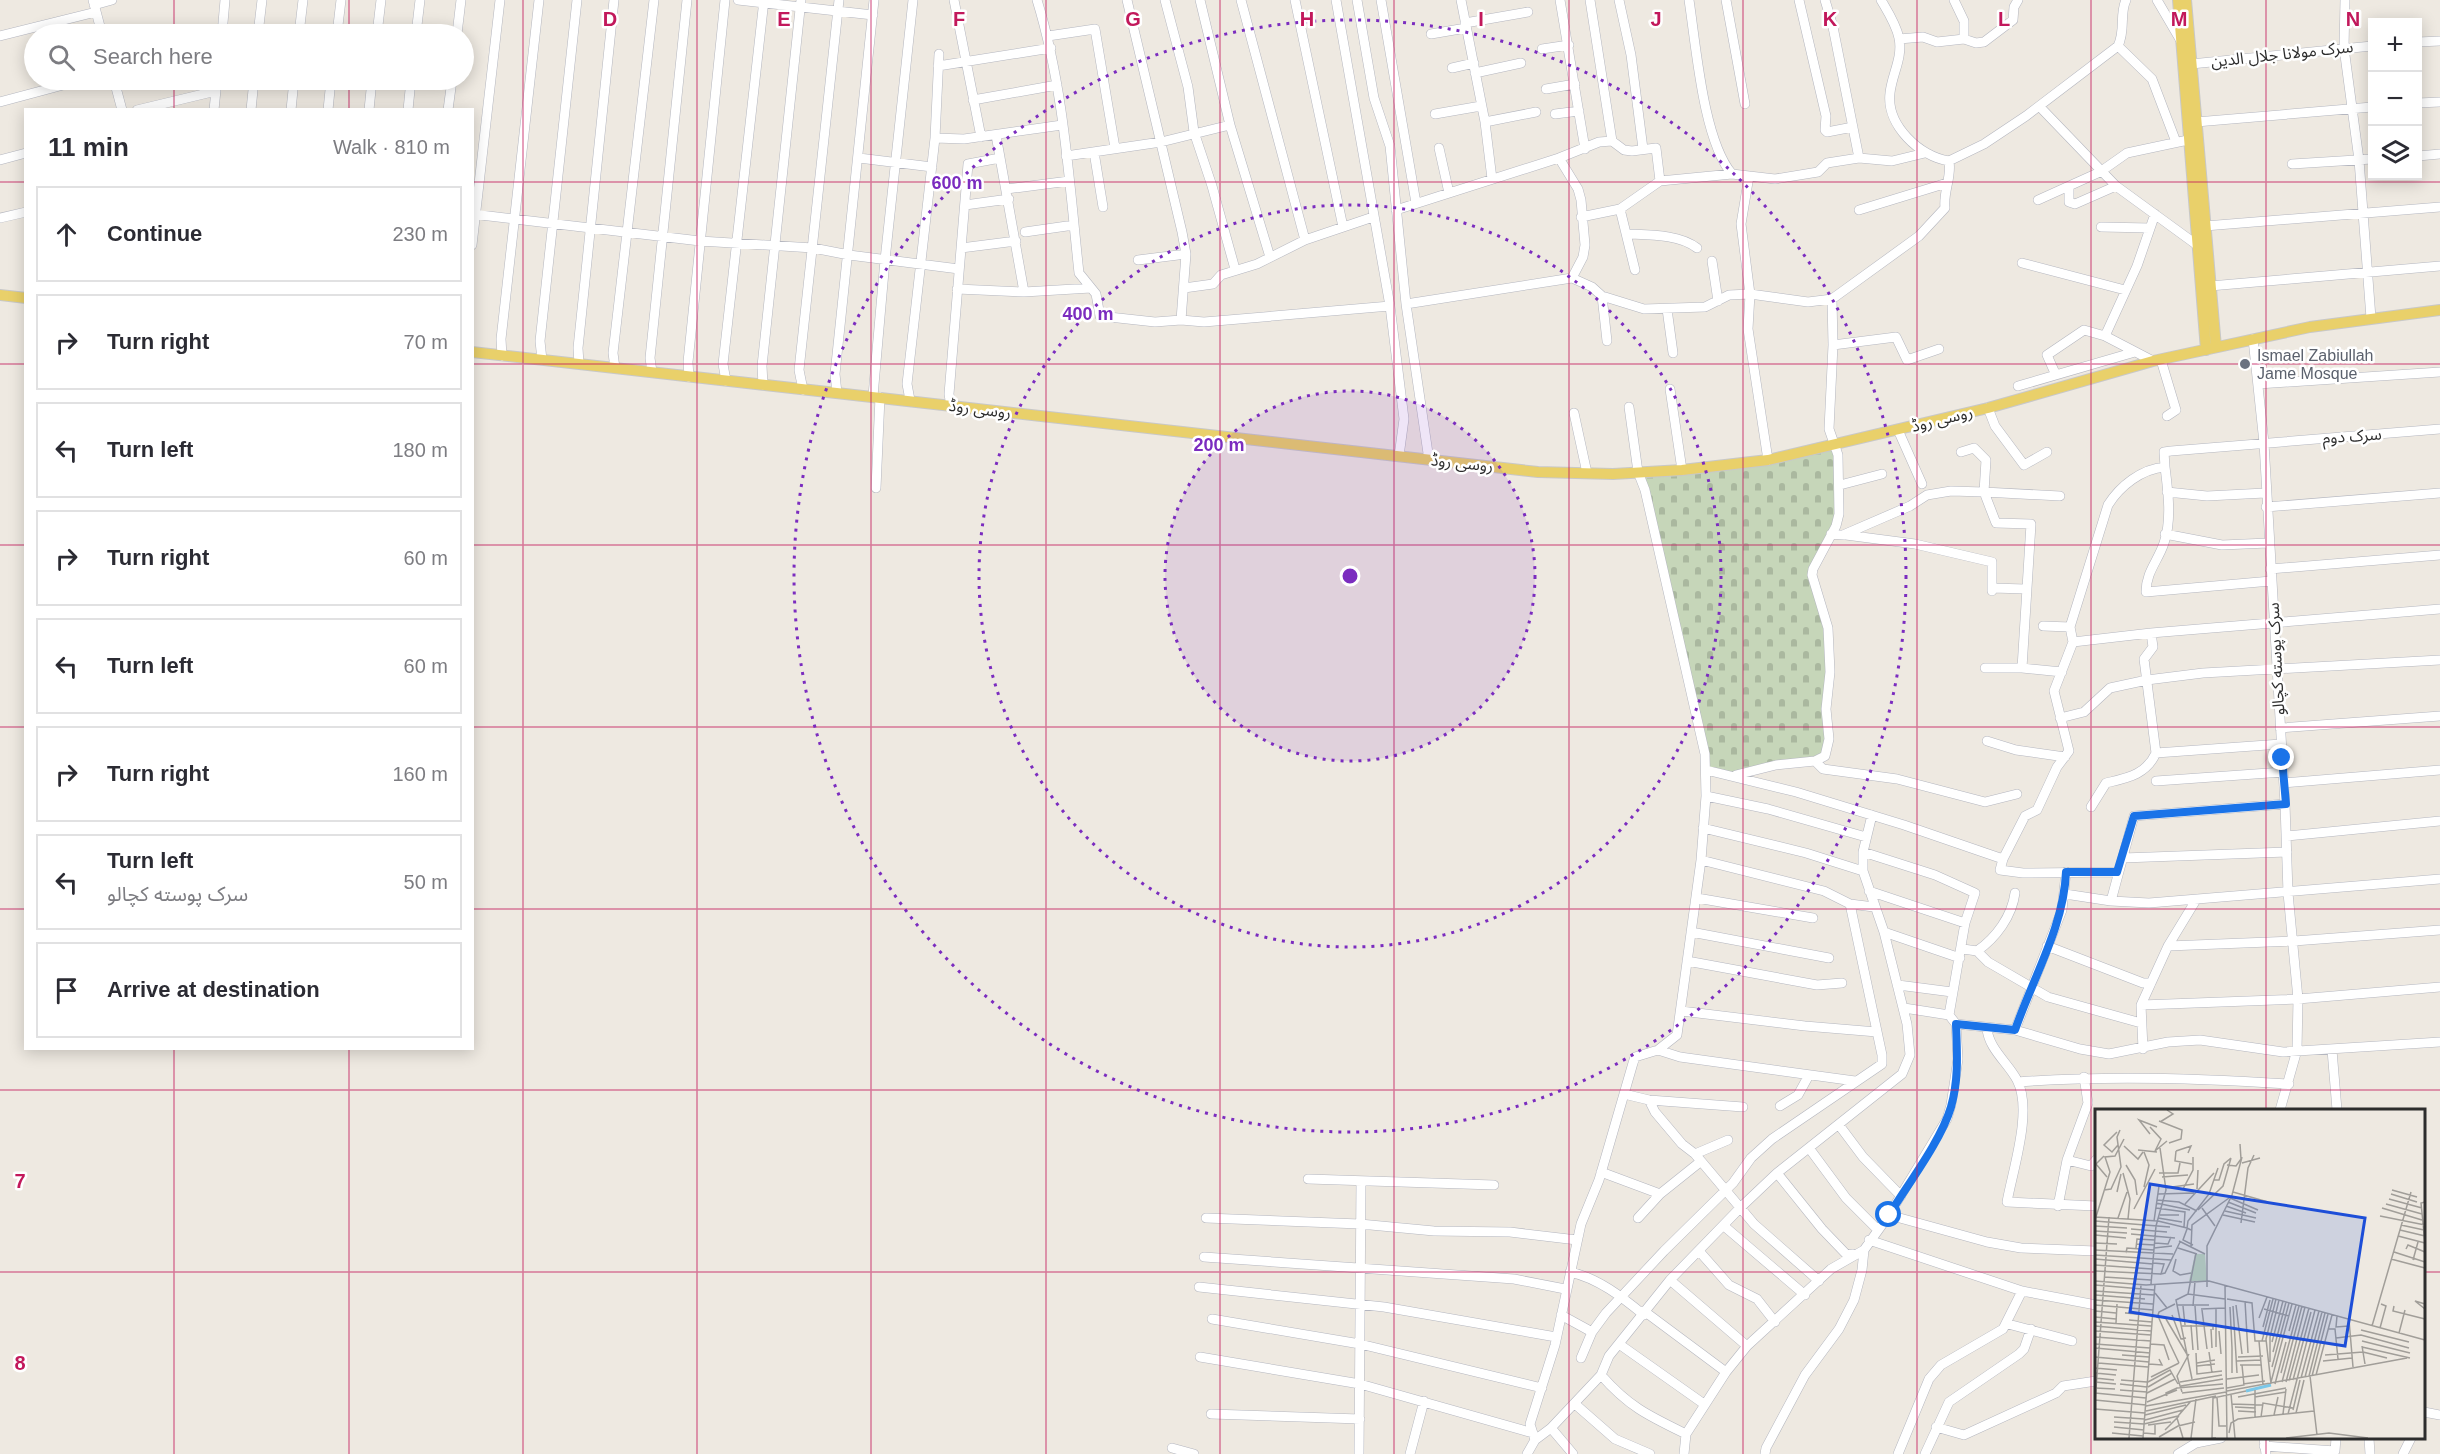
<!DOCTYPE html>
<html lang="en">
<head>
<meta charset="utf-8">
<style>
	body { margin:0; font-family:Arial,"Noto Sans Arabic",sans-serif; background:#f7f7f7; color:#2b2b33 }
	.controls { position:absolute; right:18px; top:18px; display:grid; overflow:hidden; border-radius:0px; box-shadow:0 3px 15px #0003 }
	.controls button { width:54px; height:54px; display:grid; place-items:center; padding:0; border:0; border-bottom:2px solid #e1e1e2; background:#fff; color:#2b2b33; font:30px sans-serif }
	.stop { position:absolute; width:18px; height:18px; margin:-14px; border:4px solid #1a73e8; border-radius:50%; background:#fff }
	.stop.end { background:#1a73e8; border-color:#fff; box-shadow:0 2px 6px #0008 }
	.list { margin:0; padding:0; list-style:none }
	h2 { display:flex; justify-content:space-between; align-items:center; height:78px; margin:0; padding:0 24px; font-size:26px }
	h2 small { font-size:20px; font-weight:400; color:#7c7c81 }
	.list li { display:grid; grid-template-columns:39px 1fr auto; gap:18px; align-items:center; box-sizing:border-box; height:96px; margin:0 12px 12px; padding:0 12px; border:2px solid #e1e1e2; border-radius:0px }
	.list b { display:block; font-size:22px; white-space:nowrap }
	.list p { margin:0; font-size:20px; white-space:nowrap; color:#7c7c81 }
	.list em { font-size:20px; font-style:normal; color:#7c7c81 }
	.icon { flex:none; width:33px; height:33px; fill:none; stroke:currentColor; stroke-width:2; stroke-linecap:round; stroke-linejoin:round }
	.map { position:relative; flex:none; width:2440px; height:1454px; overflow:hidden }
	.search { position:absolute; background:#fff; box-shadow:0 3px 15px #0003; left:24px; top:24px; width:450px; height:66px; display:flex; align-items:center; gap:15px; box-sizing:border-box; padding:0 21px; border-radius:33px; color:#7c7c81; font-size:22px }
	.panel { position:absolute; background:#fff; box-shadow:0 3px 15px #0003; left:24px; top:108px; width:450px; height:942px; border-radius:0px }
	.map>svg:first-child { display:block }
</style>
</head>
<body>
<div class="map">
<svg width="2440" height="1454" viewBox="0 0 2440 1454">
	<defs>
		<pattern id="cemetery-stones" width="16" height="16" patternUnits="userSpaceOnUse" patternTransform="scale(1.5)"><rect width="16" height="16" fill="#c6d6b9"/><path d="M2 7V4a2 2 0 0 1 4 0v3zM10 15v-3a2 2 0 0 1 4 0v3z" fill="#aab89f"/></pattern>
	</defs>
	<rect width="100%" height="100%" fill="#eee9e1"/>
	<!-- cemetery -->
	<path fill="url(#cemetery-stones)" d="M1835 444 1839 514 1813 569 1828 628 1825 756 1736 775 1706 770 1638 472H1663Z"/>
	<g fill="none" stroke-linecap="round" stroke-linejoin="round">
		<!-- minor casing -->
		<g stroke="#b4b6bf" stroke-width="10">
			<path id="minor" d="M93 0 102 34
				M738 0 873 15
				M954 0 981 137
				M1037 0C1064 88 1069 181 1079 273L1096 294 1100 316 1155 322 1181 320 1204 322 1390 306
				M1127 0 1182 232 1186 254 1181 320
				M1165 0 1188 87 1194 132 1212 186 1235 269
				M1200 0 1230 125 1270 257
				M1241 0 1305 240
				M1295 0 1343 227
				M1336 0 1390 306 1404 419 1399 456
				M1357 0 1374 98 1390 146 1406 304 1429 460
				M1381 0 1416 203
				M1461 0 1485 122 1492 179
				M1560 0 1585 149
				M1590 0 1612 141
				M1619 0 1631 55 1643 149
				M1689 0C1696 45 1703 140 1732 174
				M1726 0 1745 104
				M1799 0 1826 116 1825 130 1827 132 1853 127
				M1825 0 1833 27 1859 158
				M1954 0 1964 21V39
				M2157 0 2181 41
				M2345 0 2344 48 2359 160 2371 318
				M94 5 112 0
				M1465 23 1528 12
				M199 34 222 28
				M222 34 225 0
				M258 34 262 0
				M299 34 303 0
				M337 34 341 0
				M377 34 381 0
				M416 34 420 0
				M457 34 461 0
				M1431 34 1466 28
				M0 36 96 12
				M1048 36 1095 29 1115 148
				M1899 39 1923 37 1937 42 1964 39 1976 43 1984 42 2013 20 2014 7 2018 0
				M2418 42 2440 41
				M2118 46 2152 79 2176 142
				M1542 49 1569 45
				M2191 64 2372 46
				M938 66 1051 48
				M1452 68 1474 63
				M1475 73 1521 63
				M114 80 122 110
				M1546 89 1575 84
				M973 100 1057 85
				M0 102 82 80
				M2418 103 2440 102
				M2040 107 2116 186 2197 245
				M137 110 216 91
				M214 110 217 80
				M251 110 254 80
				M291 110 294 80
				M328 110 331 80
				M369 110 372 80
				M408 110 411 80
				M448 110 452 80
				M1435 114 1481 106
				M1555 114 1579 111
				M1485 122 1536 112
				M2196 122 2372 107
				M996 135 1024 292
				M935 138 964 139 1062 125
				M1439 148 1449 193
				M1094 152 1103 207
				M1066 156 1161 142 1230 125
				M2418 156 2440 154
				M859 158 932 167
				M1559 158 1578 189 1581 200 1585 245 1583 257 1572 278
				M0 160 26 153
				M1949 161 1984 144 2026 116 2118 46C2126 29 2119 15 2126 0
				M2292 164 2372 159
				M1749 176 1741 224 1750 294 1748 329 1768 460
				M2069 188V202L2075 204 2116 186
				M1007 189 1069 181
				M2038 200 2100 172 2127 153 2188 140
				M965 205 1009 199
				M1620 209 1635 270
				M1396 210 1559 158 1599 142 1612 141 1624 150 1632 151 1656 148 1660 181
				M1859 210 1947 183
				M472 214 700 241 813 248 849 255 959 269
				M1581 217 1620 209 1660 181 1732 174 1775 179 1818 172 1827 163 1859 158 1892 161 1925 153
				M0 218 26 212
				M2205 226 2440 207
				M2101 227 2150 228
				M1025 232 1074 225
				M1627 234C1649 235 1679 234 1697 248
				M472 245 500 0
				M961 248 1016 241
				M1138 260 1186 254
				M1712 261 1718 301
				M2022 263 2125 290
				M2210 286 2440 266
				M1184 288 1213 284 1221 275 1257 264 1305 240 1373 217
				M957 289 1024 292 1091 288
				M1602 296 1607 341
				M1406 304 1572 278 1592 287 1602 296 1644 309 1705 307 1729 295 1750 294 1808 302 1832 299 1919 236 1945 208C1943 191 1952 177 1949 161 1920 157 1886 125 1890 93 1892 74 1903 58 1899 38 1896 24 1888 12 1881 0
				M1667 309 1673 353
				M2105 336 2137 266 2155 214
				M2253 339 2264 443 2285 804 2288 893 2298 999 2297 1050 2280 1110
				M1833 345 1896 337 1907 360 1939 349
				M502 356 501 339 539 0
				M542 360 540 341 577 0
				M2161 360 2176 410 2167 416
				M579 364 578 348 614 0
				M615 368 613 353 654 0
				M652 372 650 358 687 0
				M2055 373 2047 355 2084 330 2105 336 2153 361
				M689 377 688 362 725 0
				M726 381 723 364 764 0
				M2258 384 2440 372
				M763 385 762 366 801 0
				M2018 386 2135 352
				M1670 389 1682 470
				M803 390 799 370 839 0
				M837 393 835 374 874 0
				M873 396 885 260 913 0
				M910 400 907 384 935 138 939 54
				M951 406 949 394 968 164 1000 158
				M1988 408 1995 426 2024 465 2047 452
				M1574 413 1587 473
				M1898 430 1922 484
				M1961 452 1974 448 1986 460 1984 492 2060 496
				M2165 467 2164 452 2171 451 2440 429
				M1840 485 1882 474
				M876 488 880 397
				M2167 492 2207 496 2265 493
				M2266 507 2440 493
				M1831 534 1843 535 1910 506 1927 495 1951 491 1984 492 1996 523 2031 524 2022 668
				M2165 534 2222 545 2268 543
				M1846 535 1915 544 1992 562V591
				M2270 569 2440 555
				M1993 588 2025 589
				M2043 626 2070 627
				M2073 642 2151 633 2440 609
				M1985 668H2022L2062 672
				M2060 718 2084 712 2110 688 2147 680 2203 673 2440 660
				M2280 728 2440 716
				M1987 741 2016 750 2065 757
				M2156 753 2281 744
				M1815 761 1823 769 1897 779 1985 802 2017 794
				M1706 770 1796 792 1904 825 2003 859
				M1736 775 1776 765 1815 761 1825 756 1829 739 1826 709 1830 672 1828 628 1812 575 1813 569 1836 526 1839 514 1838 455 1829 429 1833 345 1832 299
				M2156 781 2283 772
				M2284 783 2440 770
				M1706 796 1768 809 1866 837
				M2091 807 2106 783C2127 778 2146 775 2156 753L2144 659 2153 647 2151 633
				M1703 828 1806 853 1863 871
				M2287 836 2440 821
				M2123 858 2287 852
				M1701 860 1824 891 1850 904 1874 907
				M2117 872 2023 873 2000 870 2003 859 2025 816 2037 810 2057 767 2069 751 2054 691 2073 642 2070 627 2108 505C2120 486 2141 469 2165 467 2168 491 2172 520 2164 543 2158 561 2146 572 2146 592L2271 581
				M1869 891 1965 923
				M2065 894 2111 901 2149 903 2440 879
				M1697 898 1813 918
				M2111 901 2134 816 2285 804
				M1691 932 1829 958
				M1884 932 1960 958
				M2047 946 2143 983H2151
				M2168 946 2294 941 2440 930
				M1963 949 1977 951 1988 962 2048 997 2141 1023
				M1977 951C1996 938 2012 916 2015 893
				M1687 961 1817 985 1842 983
				M1898 985 1952 992
				M2141 1005 2298 999 2440 987
				M1904 1008 1949 1015
				M1681 1011 1805 1026 1877 1032
				M1956 1024 2015 1030 2080 1049 2109 1054 2168 1042 2200 1040 2283 1052 2440 1042
				M1987 1029C1989 1049 2008 1063 2017 1080 2033 1110 2013 1169 2007 1202L2096 1206
				M2015 1030 2062 910 2066 872
				M2143 1049 2141 1005 2168 946 2196 900
				M1658 1050 1680 1057 1855 1081
				M2332 1050 2337 1110
				M2018 1082C2109 1075 2199 1078 2289 1084
				M1624 1094 1649 1100 1743 1107
				M1649 1100 1655 1112 1682 1144 1695 1154 1754 1224 1819 1281
				M1780 1106 1798 1095 1809 1075
				M1839 1125 1863 1157 1901 1196
				M1809 1148 1846 1198 1878 1230
				M1695 1154 1728 1140
				M2067 1160 2091 1166 2096 1160
				M1601 1172 1660 1194
				M1777 1173 1822 1229 1847 1255 1853 1254
				M1308 1179 1494 1185
				M2058 1206 2067 1160 2088 1103 2084 1077
				M1889 1215 1987 1242 2021 1248 2096 1251
				M1206 1218 1360 1224 1434 1231 1510 1232 1577 1240
				M1638 1218 1660 1194 1700 1162
				M1724 1226 1805 1295
				M1869 1240 2022 1291 2096 1305
				M1699 1251 1729 1285 1757 1299 1775 1322
				M1204 1257 1514 1279 1565 1289
				M1570 1272C1598 1278 1622 1297 1644 1315
				M1670 1280 1747 1346
				M1199 1287 1384 1307 1556 1337
				M1644 1311 1726 1372
				M1561 1315 1592 1332
				M1212 1319 1360 1344 1542 1388
				M2008 1324 2072 1341
				M1619 1344 1704 1404
				M1200 1357 1360 1384 1533 1433
				M1581 1358 1592 1332 1606 1313 1664 1251 1733 1183 1751 1158 1772 1139 1882 1064V1055L1850 904
				M1601 1375C1629 1407 1649 1416 1686 1434
				M1575 1404 1615 1439 1650 1454
				M2424 1412 2440 1415
				M1211 1414 1360 1419
				M1936 1427 1964 1435 2056 1393 2063 1386 2096 1381
				M1551 1428 1573 1454
				M2264 1438 2266 1454
				M2369 1438 2370 1454
				M1535 1440 1530 1424 1555 1345 1581 1224 1599 1180 1633 1063 1635 1057 1658 1050 1677 1035 1701 860 1706 796 1705 754 1645 490 1638 472 1629 407
				M2264 1446 2335 1451 2336 1438
				M1172 1448 1194 1454
				M1359 1454 1361 1181
				M1410 1454 1424 1401
				M1527 1454 1535 1440 1551 1428 1601 1375 1609 1356 1670 1280 1740 1208 1777 1173 1902 1074 1910 1055 1907 1024 1884 932 1863 871V852L1872 815
				M1684 1454 1686 1434 1726 1372 1747 1346 1831 1269 1864 1250
				M1765 1454 1766 1448 1805 1375 1839 1329 1854 1300 1862 1270 1864 1250 1889 1215 1947 1119 1951 1105 1958 1059 1956 1024 1949 1015 1965 923 1975 893 1935 875 1863 852
				M1898 1454 1929 1379 1941 1365 2003 1329 2022 1291
				M1925 1454 1949 1402 2019 1354 2024 1349 2031 1329
				M2178 1454 2196 1443 2221 1438
				M2403 1454 2411 1438"/>
		</g>
		<!-- major casing -->
		<g stroke="#c8c8c8" stroke-width="12">
			<path id="major" d="M2178 0 2206 350
				M2186 0 2216 347
				M0 295 26 298
				M472 352 1538 472 1613 474 1682 470 1768 460 1988 408 2153 361 2310 327 2440 310"/>
		</g>
		<!-- minor -->
		<use href="#minor" stroke="#fff" stroke-width="9"/>
		<!-- major -->
		<use href="#major" stroke="#e9d06a" stroke-width="10"/>
	</g>
	<g fill="none" stroke-linecap="round" stroke-linejoin="round">
		<!-- route -->
		<path stroke="#1a73e8" stroke-width="8" d="M1889 1215C1908 1184 1941 1141 1951 1107 1959 1079 1957 1052 1956 1024L2015 1030C2033 978 2064 926 2066 872H2117L2134 816 2286 804 2282 758"/>
	</g>
	<!-- grid -->
	<path fill="none" stroke="#c2185b" stroke-width="1.5" stroke-opacity="0.55" d="M174 0V34M349 0V34M523 0V1454M697 0V1454M871 0V1454M1046 0V1454M1220 0V1454M1394 0V1454M1569 0V1454M1743 0V1454M1917 0V1454M2091 0V1454M2266 0V1110M174 80V110M349 80V110M0 182H26M472 182H2440M0 364H26M472 364H2440M0 545H26M472 545H2440M0 727H26M472 727H2440M0 909H26M472 909H2440M174 1048V1454M349 1048V1454M0 1090H2440M0 1272H2096M2424 1272H2440M2266 1438V1454"/>
	<!-- distance rings -->
	<circle cx="1350" cy="576" r="185" fill="#7b2cbf" fill-opacity=".12"/>
	<g fill="none" stroke="#7b2cbf" stroke-width="3" stroke-dasharray="3 6">
		<circle cx="1350" cy="576" r="185"/>
		<circle cx="1350" cy="576" r="371"/>
		<circle cx="1350" cy="576" r="556"/>
	</g>
	<!-- markers -->
	<circle fill="#6b7280" stroke="#fff" stroke-width="2" cx="2245" cy="364" r="6"/>
	<g text-anchor="middle" dominant-baseline="central" stroke-width="5" stroke-linejoin="round" paint-order="stroke">
		<!-- street labels -->
		<g font-size="16" fill="#2d2d2d" stroke="#fff">
			<text transform="translate(2282 54) rotate(-6)">سرک مولانا جلال الدین</text>
			<text transform="translate(980 409) rotate(7)">روسی روڈ</text>
			<text transform="translate(1942 419) rotate(-14)">روسی روڈ</text>
			<text transform="translate(2352 436) rotate(-4)">سرک دوم</text>
			<text transform="translate(1462 463) rotate(6)">روسی روڈ</text>
			<text transform="translate(2276 659) rotate(-93)">سرک پوسته کچالو</text>
		</g>
		<!-- worship labels -->
		<g font-size="16" fill="#5b616d" stroke="#fff" text-anchor="start">
			<text x="2257" y="355">Ismael Zabiullah<tspan x="2257" dy="18">Jame Mosque</tspan></text>
		</g>
	</g>
	<!-- overview -->
	<g transform="translate(2095 1109)">
		<rect width="330" height="330" fill="#eee9e1"/>
		<path d="M100 145H110L112 172H94Z" fill="#c6d6b9"/>
		<path fill="none" stroke="#7bc7e8" stroke-width="3" d="M151 282 176 276"/>
		<path fill="none" stroke="#a19e99" stroke-width="1.5" d="M64 12 87 21 86 30 74 34M65 13 78 5 72 1M55 18 66 30 60 42 72 32M22 23 9 36 17 43 23 36M55 25 44 11 62 18M29 37 43 50 48 43M43 41 62 43M81 42 80 52 97 55M81 42 96 37 93 44M9 47 1 55 12 68M147 54 165 49M31 56 40 71 42 86M132 56 141 57 146 50 145 35M28 64 35 90 33 110M64 64H83L85 54M67 68 93 66M119 71H124L129 55 136 49M49 78 54 56 49 43M70 79 99 75M88 80 98 61V48M102 80 103 61M9 81 16 80 26 58 22 28 25 21M297 81 322 88M22 83 26 65M138 83 173 93M63 85 99 84M296 85 322 93M135 89 163 101M294 90 327 99M62 91 84 93 102 102M133 93 161 104M330 93 326 94 330 134M61 94 95 101M90 95 119 64M291 95 327 105M131 97 151 104M61 99 90 103 89 118M107 99 120 117M287 99 327 111M39 100 60 60M103 101 128 77 136 49M130 102 161 109M65 106H84M128 106 160 113M285 107 330 116M0 108 63 112 92 119M23 109 32 83M63 109 87 113M0 111 15 63 10 48 20 47 29 30M0 112 75 118M59 112 64 77 71 78M146 114 153 59 159 46M306 116 329 121M0 117 32 119M36 120 72 123M92 120 88 131 98 136M96 121 92 119 93 112 114 85 123 59M305 121 330 127M0 122 32 124M36 125 80 129M0 126 31 129M303 127 330 134M84 132 110 145M0 134 22 135M60 134 73 135 76 128M42 135 60 136M41 139 42 130 60 131M59 139 77 137M83 139 102 145M96 139 97 116 134 89M311 140 313 136 330 143M0 141 78 145M299 143 330 153M31 144 32 139 59 141M0 146 76 151M0 150 58 155M81 150 78 162 85 166 96 164M296 150 330 159M318 151 323 133M58 154 69 155 66 165 70 164 85 133M0 156 57 160M0 162 66 165M9 168 56 171M0 172 51 176 114 172 330 231M56 175 61 117 71 81 65 39M0 176 59 181M130 176 132 329M112 178V137L137 86 147 48M0 182 59 186M60 184 72 199M93 185 101 144M0 186 50 190M132 190 157 194 160 232H171M0 191 58 195M150 192 153 244M330 195 320 192 330 200M0 196 58 201M82 196H114M141 196 147 245M88 197 90 216M98 197 100 172M100 197 103 241M138 197 142 264M299 197 298 202 330 210M135 198 137 239M106 200 130 199M121 200V238M169 200 194 207M107 201 112 240M0 202 21 204M42 205 30 204 43 205M77 206 86 230 91 229M63 207 75 235M242 207 241 218 254 217M0 208 21 210M62 209 64 203 80 195M164 209 172 188M71 210 93 247M34 211 57 213M254 211 258 258M0 213 56 217M21 214 22 195M96 216 98 241M0 217 56 222M87 217H118V221M277 217 316 83M168 218 175 191M285 219 291 197 286 195M116 220 117 239M233 220H240L243 250M266 221 314 233M0 222 56 226M124 222 126 245M194 222 201 196M304 224 310 201M0 228 56 232M241 229 266 226 314 239M164 232 168 276M167 232 178 190M267 232 315 244M177 233 188 192M0 235 55 239M55 235 69 236 74 251M75 235 84 254M267 237 270 255M267 238 315 249M0 239 55 244M114 243 117 264M178 243 191 193M268 243 292 249M101 244 102 265 127 262M27 246 54 248M230 246 268 243M0 248 54 253M143 248 168 247M142 252 166 251M228 252 257 249M175 253V228L184 191M3 254 53 258M102 254 120 251M54 255 67 256 64 250M145 256H166M102 257 120 255M177 258 194 194M0 259 22 261M0 264 21 266M137 264V239M186 264 204 197M221 266 237 206M214 267 230 204M215 267 222 326M217 267 233 205M56 268 84 254M210 268 227 203M0 269 19 271M206 269 224 202M97 270 81 191 93 185 130 190M132 270 164 266M26 271 52 273M198 271 216 203M194 272 214 199M0 273 21 275M53 273 75 261 83 275M85 273 127 266M176 273 197 195M187 273 207 197M191 273 210 198M25 275 52 278M148 275 170 272M176 275 171 230 181 190M180 275 191 233M86 277 128 270M53 278 77 264M0 279 20 280M132 279 149 276 147 256M25 281 52 283M132 282 312 249M87 283 82 267 94 245M0 284 51 289M52 284 80 270M87 284 129 279M136 285 140 329M72 287 71 284 82 279 128 275M122 288 124 317H131M143 288 191 279M160 288 191 283M0 291 51 296M0 293 14 108M52 293 82 281M137 295 167 296M51 297 131 283M140 298 160 299M0 300 50 304M198 301 205 271M51 302 121 287M143 302 161 303M201 304 209 271M188 305 191 280M193 305 220 201M50 306 91 296M179 306 183 288M19 308 49 310M166 308 168 294 198 299M82 309 88 329M160 309V281M50 311 88 301M19 313 49 315M49 315 83 307 96 292M53 316 76 313M19 318 49 321M70 321 84 307M17 324 48 327M49 324 60 325V316M134 324 136 314 143 310 219 302M64 328 83 317 100 313M34 329 46 176M48 329 60 175M96 329 101 290M121 329H117L118 289 151 282M191 329 234 324 273 329"/>
		<path fill="#1d4ed8" fill-opacity="0.15" stroke="#1d4ed8" stroke-width="3" d="M55 75 270 109 250 237 35 203Z"/>
		<rect width="330" height="330" fill="none" stroke="#2d2d2d" stroke-width="3"/>
	</g>
	<g font-size="20" text-anchor="middle" font-weight="bold" fill="#c2185b" stroke="#fff" stroke-width="5" stroke-linejoin="round" paint-order="stroke">
		<text x="610" y="26">D</text>
		<text x="784" y="26">E</text>
		<text x="959" y="26">F</text>
		<text x="1133" y="26">G</text>
		<text x="1307" y="26">H</text>
		<text x="1481" y="26">I</text>
		<text x="1656" y="26">J</text>
		<text x="1830" y="26">K</text>
		<text x="2004" y="26">L</text>
		<text x="2179" y="26">M</text>
		<text x="2353" y="26">N</text>
		<text x="20" y="1188">7</text>
		<text x="20" y="1370">8</text>
	</g>
	<circle cx="1350" cy="576" r="9" fill="#7b2cbf" stroke="#fff" stroke-width="3"/>
	<g font-size="18" text-anchor="middle" font-weight="bold" fill="#7b2cbf" stroke="#fff" stroke-width="5" stroke-linejoin="round" paint-order="stroke">
		<text x="957" y="189">600 m</text>
		<text x="1088" y="320">400 m</text>
		<text x="1219" y="451">200 m</text>
	</g>
</svg>
<div class="controls">
<button>+</button>
<button>−</button>
<button><svg class="icon" aria-label="layers" viewBox="0 0 24 24"><path d="M12 4l9 5-9 5-9-5zM3 14l9 5 9-5"/></svg></button>
</div>
<div class="stop" style="left:1889px;top:1215px"></div>
<div class="stop end" style="left:2282px;top:758px"></div>
<div class="search"><svg class="icon" aria-label="search" viewBox="0 0 24 24"><circle cx="10" cy="10" r="6"/><path d="M15 15l6 6"/></svg>Search here</div>
<section class="panel">
<h2>11 min<small>Walk · 810 m</small></h2>
<ul class="list">
<li><svg class="icon" aria-label="ahead" viewBox="0 0 24 24"><path d="M12 20V5M6 11l6-6 6 6"/></svg><div><b>Continue</b></div><em>230 m</em></li>
<li><svg class="icon" aria-label="right" viewBox="0 0 24 24"><path d="M7 20v-9h11M14 6l5 5-5 5"/></svg><div><b>Turn right</b></div><em>70 m</em></li>
<li><svg class="icon" aria-label="left" viewBox="0 0 24 24"><path d="M17 20v-9H6M10 6l-5 5 5 5"/></svg><div><b>Turn left</b></div><em>180 m</em></li>
<li><svg class="icon" aria-label="right" viewBox="0 0 24 24"><path d="M7 20v-9h11M14 6l5 5-5 5"/></svg><div><b>Turn right</b></div><em>60 m</em></li>
<li><svg class="icon" aria-label="left" viewBox="0 0 24 24"><path d="M17 20v-9H6M10 6l-5 5 5 5"/></svg><div><b>Turn left</b></div><em>60 m</em></li>
<li><svg class="icon" aria-label="right" viewBox="0 0 24 24"><path d="M7 20v-9h11M14 6l5 5-5 5"/></svg><div><b>Turn right</b></div><em>160 m</em></li>
<li><svg class="icon" aria-label="left" viewBox="0 0 24 24"><path d="M17 20v-9H6M10 6l-5 5 5 5"/></svg><div><b>Turn left</b><p>سرک پوسته کچالو</p></div><em>50 m</em></li>
<li><svg class="icon" aria-label="arrive" viewBox="0 0 24 24"><path d="M6 21V4h12l-3 4 3 4H6"/></svg><div><b>Arrive at destination</b></div></li>
</ul>
</section>
</div>
</body>
</html>
